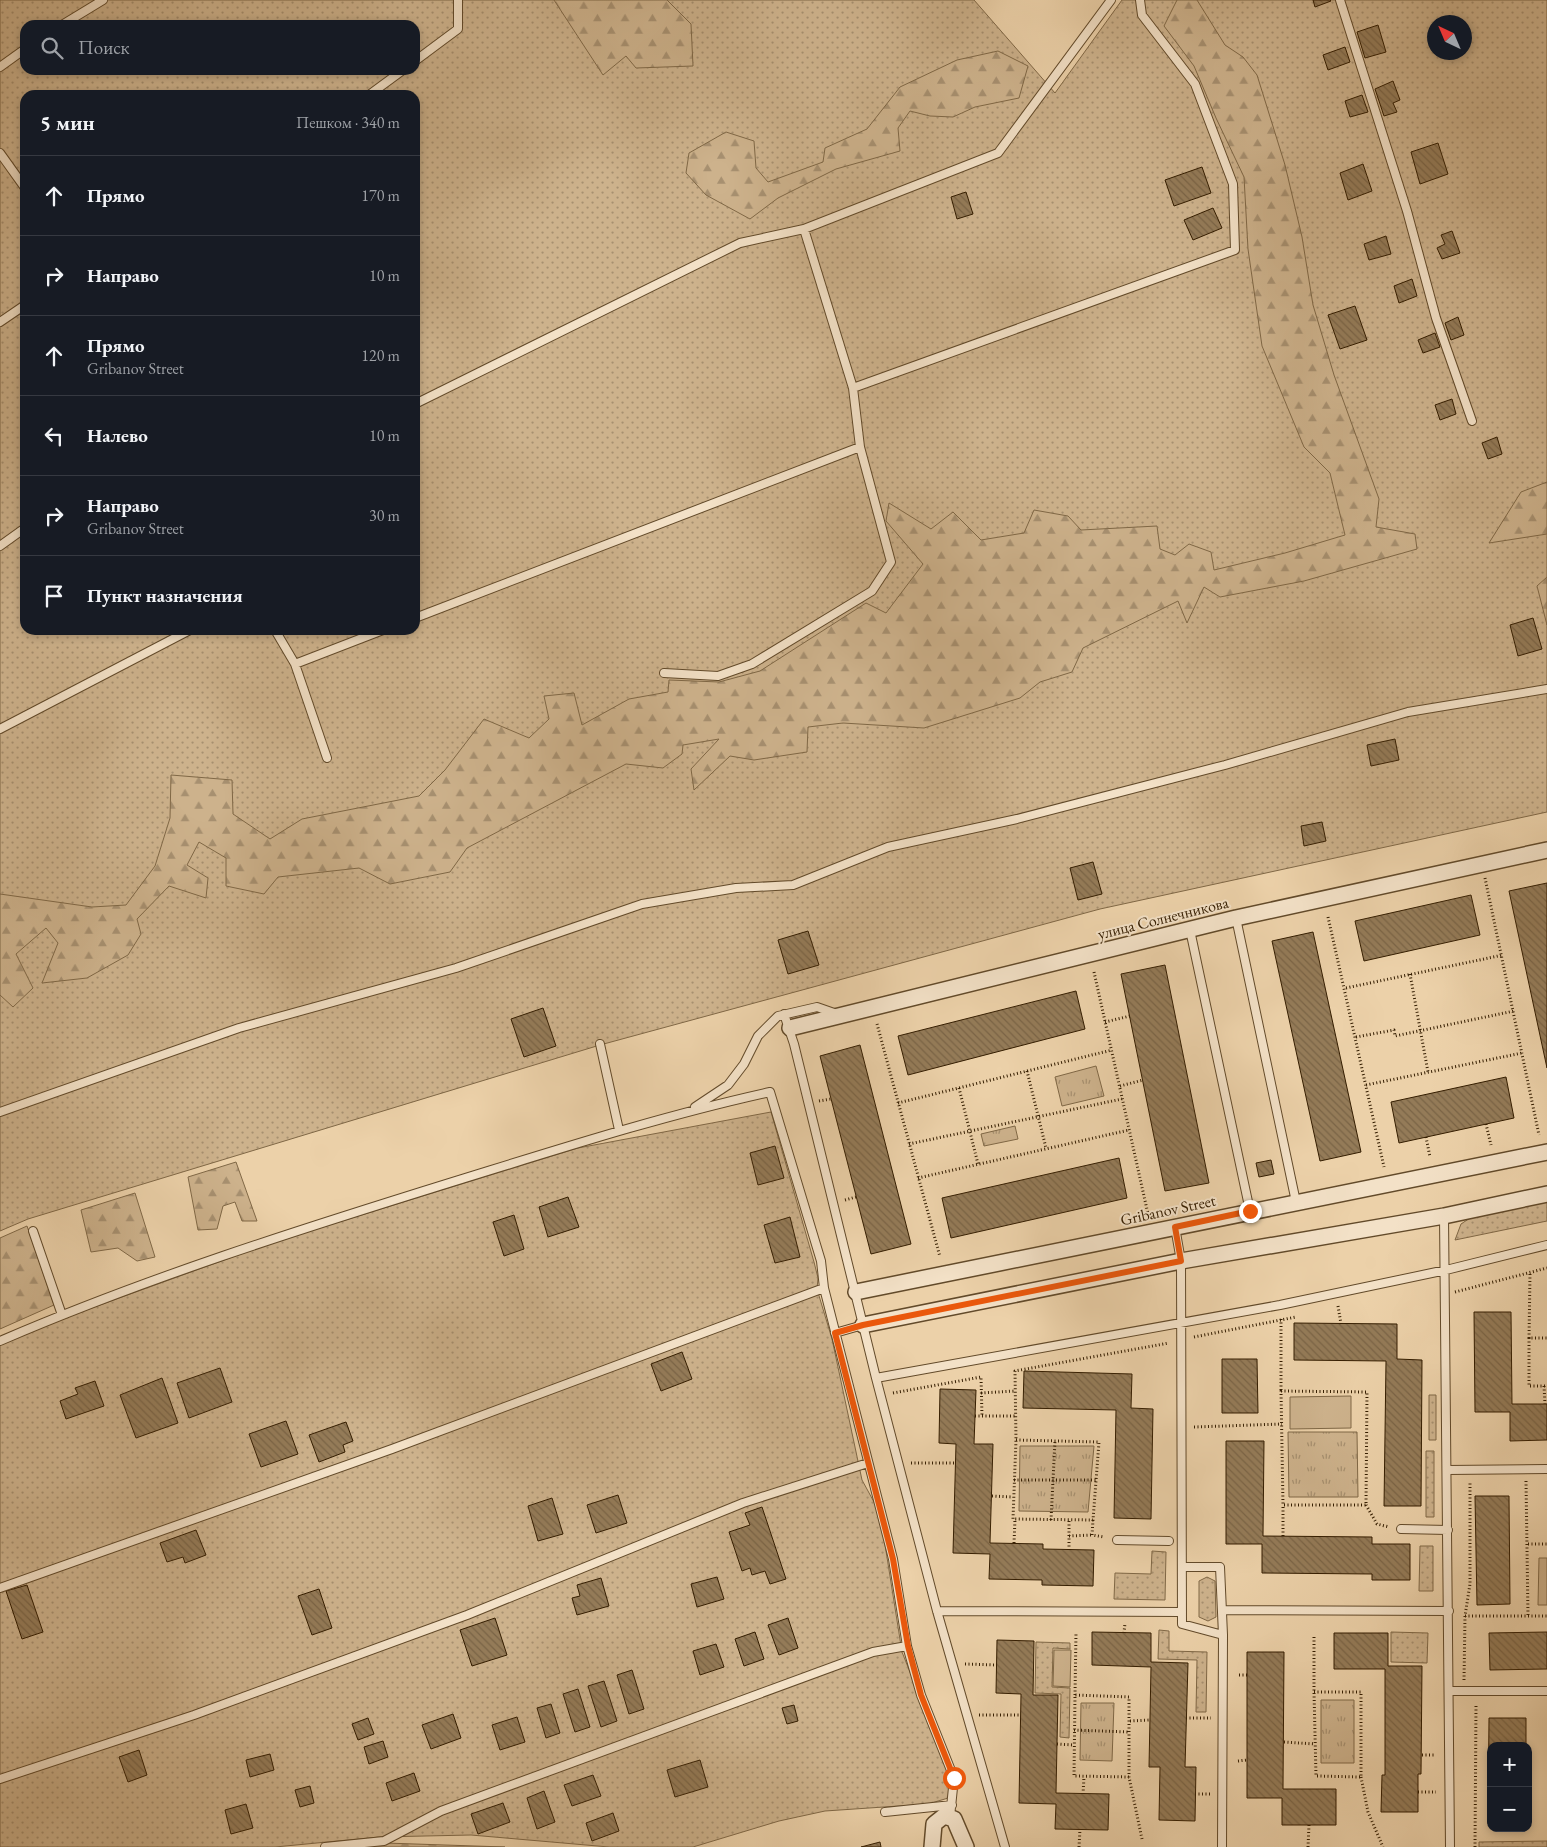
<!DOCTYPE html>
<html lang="ru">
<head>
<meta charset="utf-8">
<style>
	body { margin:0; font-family:"EB Garamond",serif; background:#20242c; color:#f1f3f6 }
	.controls { position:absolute; right:15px; bottom:15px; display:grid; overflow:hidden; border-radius:10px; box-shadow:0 2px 8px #0003 }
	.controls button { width:45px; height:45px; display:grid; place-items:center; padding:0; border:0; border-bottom:1px solid #363941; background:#171b24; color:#f1f3f6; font:25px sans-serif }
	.compass { position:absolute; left:1427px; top:15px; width:45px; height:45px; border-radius:50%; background:#171b24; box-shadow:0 2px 8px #0003; rotate:316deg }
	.stop { position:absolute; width:15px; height:15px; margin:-11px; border:4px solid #ea580c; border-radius:50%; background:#fff }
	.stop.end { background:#ea580c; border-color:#fff; box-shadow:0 1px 5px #0008 }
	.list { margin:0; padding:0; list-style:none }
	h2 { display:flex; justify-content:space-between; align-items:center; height:65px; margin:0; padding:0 20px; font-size:21px }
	h2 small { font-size:16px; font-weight:400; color:#9ea1a6 }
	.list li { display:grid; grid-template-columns:32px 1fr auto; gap:15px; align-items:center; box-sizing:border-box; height:80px; padding:0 20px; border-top:1px solid #363941 }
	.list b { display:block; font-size:19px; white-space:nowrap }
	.list p { margin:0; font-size:16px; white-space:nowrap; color:#9ea1a6 }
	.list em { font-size:16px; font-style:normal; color:#9ea1a6 }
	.icon { flex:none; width:28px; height:28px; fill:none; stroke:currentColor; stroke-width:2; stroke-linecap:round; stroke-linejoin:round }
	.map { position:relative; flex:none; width:1547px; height:1847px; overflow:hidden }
	.search { position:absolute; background:#171b24; box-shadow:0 2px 8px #0003; left:20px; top:20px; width:400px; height:55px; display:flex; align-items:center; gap:12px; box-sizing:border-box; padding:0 18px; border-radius:15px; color:#9ea1a6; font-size:19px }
	.panel { position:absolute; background:#171b24; box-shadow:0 2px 8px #0003; left:20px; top:90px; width:400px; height:545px; border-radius:15px }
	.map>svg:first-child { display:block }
</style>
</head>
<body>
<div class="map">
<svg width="1547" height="1847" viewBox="0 0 1547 1847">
	<defs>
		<pattern id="grass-dots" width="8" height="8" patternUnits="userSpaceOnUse" patternTransform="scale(1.25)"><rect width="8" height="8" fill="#cdb28c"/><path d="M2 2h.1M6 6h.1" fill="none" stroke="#a79070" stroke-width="1.8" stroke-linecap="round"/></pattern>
		<pattern id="forest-firs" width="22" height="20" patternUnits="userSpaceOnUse" patternTransform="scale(1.25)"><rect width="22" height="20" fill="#cdb28c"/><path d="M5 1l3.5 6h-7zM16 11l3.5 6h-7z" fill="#a79070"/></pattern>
		<pattern id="park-tufts" width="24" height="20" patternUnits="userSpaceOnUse" patternTransform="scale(1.25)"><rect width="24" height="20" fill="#cdb28c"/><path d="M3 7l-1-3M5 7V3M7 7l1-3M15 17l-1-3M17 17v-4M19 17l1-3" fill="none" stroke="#a79070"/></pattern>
		<pattern id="building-back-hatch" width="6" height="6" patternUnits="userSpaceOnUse" patternTransform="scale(1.25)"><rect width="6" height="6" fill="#947b58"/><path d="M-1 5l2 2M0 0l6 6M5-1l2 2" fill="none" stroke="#7a6446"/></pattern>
	</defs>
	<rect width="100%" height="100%" fill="#ecd1a9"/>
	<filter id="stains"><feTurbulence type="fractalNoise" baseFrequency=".004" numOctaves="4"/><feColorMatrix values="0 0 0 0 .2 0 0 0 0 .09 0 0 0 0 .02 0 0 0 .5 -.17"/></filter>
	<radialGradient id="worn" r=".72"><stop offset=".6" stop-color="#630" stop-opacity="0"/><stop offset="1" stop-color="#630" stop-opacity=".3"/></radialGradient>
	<!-- grass -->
	<path fill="url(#grass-dots)" stroke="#806846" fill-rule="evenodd" d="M0 0H974L1055 93 1122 0H1547V812L1100 909 600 1045 28 1219 0 1231ZM1434 22H1464V52H1434ZM25 25H415V70H25ZM25 95H415V630H25Z
		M771 1112 814 1262 818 1278 817 1289 832 1339 862 1480 880 1513 902 1652 955 1785V1796L928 1804 825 1811 779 1821 693 1847H609L471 1835 379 1837 275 1847H0V1345L42 1326 271 1243 578 1148Z
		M1547 1201V1221L1455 1240 1461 1224 1473 1216Z
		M1429 1395H1436V1440H1429Z
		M1426 1451H1434V1517H1426Z
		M1420 1546H1433V1591H1419Z
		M1152 1551 1166 1552 1165 1600 1114 1599 1115 1573 1151 1574Z
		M1207 1577 1215 1581 1216 1617 1208 1621 1199 1617V1581Z
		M1159 1630 1169 1631V1651L1207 1652 1206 1712H1196L1197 1660 1158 1659Z
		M1391 1632 1428 1633 1427 1663 1391 1662Z
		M1036 1642 1070 1643V1649L1053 1648 1052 1687 1070 1688 1069 1738 1060 1737 1061 1694 1035 1693Z
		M1547 1841V1847H1479V1842Z"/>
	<!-- forest -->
	<path fill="url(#forest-firs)" stroke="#806846" d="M554 0H667L691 24 693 66 636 68 626 56 603 75Z
		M1177 0H1197L1225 45 1243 57 1257 75 1285 165 1302 237 1313 305 1334 375 1379 499 1376 527 1415 534 1417 549 1304 581 1220 597 1204 587 1187 623 1178 601 1083 648 1072 672 1040 682 1020 698 924 728 843 723 808 727 807 752 754 760 730 756 694 790 691 769 719 739 683 745 682 754 663 768 626 764 467 848 450 872 390 884 359 868 278 877 264 894 226 886V858L199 842 187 865 208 878 206 898 169 886 137 919 141 934 128 955 87 978 42 983 58 943 46 928 16 954 33 988 13 1007 0 995V894L92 907 126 905 155 866 170 818 171 775 232 780 233 814 270 839 302 819 419 796 445 770 484 719 529 738 549 719 544 696 574 693 582 725 629 699 668 692 669 680 719 682 760 671 866 603 886 613 923 564 886 521 889 503 931 529 953 512 981 540 1024 533 1034 510 1068 516 1081 530 1157 526 1160 549 1175 555 1189 544 1211 552 1214 570 1285 553 1345 535 1330 473 1304 447 1262 346 1248 249 1244 177 1216 118 1194 66 1164 26Z
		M998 51 1028 66 1019 98 975 107 953 117 930 116 910 111 898 128 900 151 836 169 778 198 750 219 706 195 686 173 689 153 726 132 754 141 756 168 768 182 823 162 825 148 867 129 900 87 957 60Z
		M1547 482V534L1489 543 1521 492Z
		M1547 577V625L1537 586Z
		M236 1162 257 1221H242L235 1202 223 1206 217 1229 198 1230 188 1177Z
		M135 1193 155 1257 137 1261 118 1248 91 1252 81 1210Z
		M27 1226 54 1305 0 1329V1238Z
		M385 1843 505 1847H351Z"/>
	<!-- park -->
	<path fill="url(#park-tufts)" stroke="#806846" d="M1096 1066 1104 1096 1062 1106 1055 1077Z
		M1015 1126 1018 1139 984 1146 981 1134Z
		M1288 1432H1357L1358 1497H1289Z
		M1020 1446H1094L1088 1512 1019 1511Z
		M1321 1700H1354V1763H1321Z
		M1081 1703H1114L1112 1761 1080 1760Z"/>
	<!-- pitch -->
	<path fill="#cdb28c" stroke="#806846" d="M1351 1396V1428L1290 1429V1397Z
		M1539 1558H1547V1605H1538Z
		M1054 1650H1071L1070 1687 1053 1686Z"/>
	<!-- building -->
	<path fill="url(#building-back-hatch)" stroke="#341d00" d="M1313 0H1330L1331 1 1315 7Z
		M1378 25 1386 52 1365 58 1357 32Z
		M1345 47 1350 62 1328 70 1323 55Z
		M1393 81 1400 100 1393 103 1397 112 1384 116 1375 89Z
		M1362 95 1368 112 1350 117 1345 101Z
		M1438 143 1448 174 1420 184 1411 152Z
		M1363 164 1372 191 1348 200 1340 173Z
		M1202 167 1211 193 1174 206 1165 180Z
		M966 192 973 214 957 219 951 197Z
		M1213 208 1222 228 1193 240 1184 220Z
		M1452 231 1460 253 1442 259 1437 248 1445 244 1441 235Z
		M1386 236 1391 254 1369 260 1364 244Z
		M1412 279 1417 296 1399 303 1394 286Z
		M1355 306 1367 340 1340 349 1328 315Z
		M1458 317 1464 335 1451 340 1445 323Z
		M1435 333 1440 347 1423 353 1418 340Z
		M1452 399 1456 414 1440 420 1435 405Z
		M1497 437 1502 454 1488 459 1482 443Z
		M1533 618 1542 649 1518 656 1510 625Z
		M1395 739 1399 760 1371 766 1367 745Z
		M1322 822 1326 841 1304 846 1301 826Z
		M1093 862 1102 894 1078 900 1070 868Z
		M1547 883V1068L1509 891Z
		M1471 895 1480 935 1364 961 1355 921Z
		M808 931 819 965 788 974 778 940Z
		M1313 932 1361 1152 1320 1161 1272 941Z
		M1165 965 1209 1183 1165 1191 1121 974Z
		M1076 991 1085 1029 908 1075 898 1036Z
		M543 1008 556 1046 524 1057 511 1019Z
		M860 1045 911 1244 871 1254 820 1056Z
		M1506 1077 1514 1118 1399 1143 1391 1102Z
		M775 1146 784 1178 758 1185 750 1153Z
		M1119 1158 1127 1198 951 1238 942 1198Z
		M1271 1160 1274 1174 1259 1177 1256 1163Z
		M568 1197 579 1227 548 1237 539 1207Z
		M514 1215 524 1249 504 1256 493 1222Z
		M790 1217 800 1257 775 1263 764 1225Z
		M1474 1312H1511L1512 1404H1547V1440L1510 1441V1412H1475Z
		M1294 1323 1397 1324V1359L1422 1360 1421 1506H1384L1386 1361 1294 1360Z
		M682 1352 692 1379 661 1391 651 1364Z
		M1222 1359H1257L1258 1413H1222Z
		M220 1368 232 1402 189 1418 177 1383Z
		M1024 1371 1132 1374 1131 1408 1153 1409 1151 1519 1114 1518 1116 1410 1023 1408Z
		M162 1378 178 1423 136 1438 120 1395Z
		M95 1381 104 1406 66 1419 60 1401 78 1394 75 1388Z
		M940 1389 976 1390 974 1444H993L990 1543 1043 1544V1549L1094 1550 1093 1586 1042 1585V1580L989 1579 990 1554 953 1553 956 1444 939 1443Z
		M286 1421 298 1454 261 1467 249 1434Z
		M346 1422 353 1441 343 1445 345 1452 319 1462 309 1435Z
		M1226 1441H1264L1263 1536 1372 1537V1544H1410V1580H1372V1574L1262 1573V1544H1226Z
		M618 1495 627 1523 596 1533 587 1505Z
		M1475 1496H1509L1510 1604 1477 1605Z
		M552 1498 563 1534 538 1541 528 1506Z
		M762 1507 786 1579 770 1584 765 1571 752 1575 750 1568 742 1571 729 1532 750 1525 745 1513Z
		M196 1530 206 1555 185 1563 183 1557 167 1562 160 1543Z
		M717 1577 724 1599 697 1607 691 1584Z
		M601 1578 609 1606 577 1615 572 1598 580 1596 577 1585Z
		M27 1585 43 1632 22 1639 6 1591Z
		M319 1589 332 1628 312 1635 298 1596Z
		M495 1618 507 1655 472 1666 460 1630Z
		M788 1618 798 1648 779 1655 768 1625Z
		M755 1632 764 1659 744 1666 735 1639Z
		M1092 1632 1151 1633V1662L1188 1663 1185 1767H1196L1195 1821 1159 1820 1160 1767H1149L1151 1667 1092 1665Z
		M1547 1632V1669L1490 1670 1489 1633Z
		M1334 1633H1388V1666H1422L1421 1774H1418V1812H1381L1382 1775H1385V1669H1334Z
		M997 1640 1034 1641 1033 1695H1058L1056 1793 1109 1794 1108 1830 1055 1829 1056 1804 1019 1803 1021 1694 996 1693Z
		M716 1644 724 1667 700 1675 693 1651Z
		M1247 1652H1284L1283 1789H1336V1825H1282V1798H1247Z
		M632 1670 644 1709 629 1714 617 1675Z
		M604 1681 617 1721 601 1727 588 1686Z
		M578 1689 590 1727 575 1732 563 1694Z
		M551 1704 560 1733 546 1738 537 1708Z
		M794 1705 798 1721 787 1724 782 1708Z
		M453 1714 461 1738 431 1749 422 1725Z
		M517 1717 525 1742 500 1750 492 1725Z
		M368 1718 374 1734 358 1740 352 1724Z
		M1489 1718H1526V1746H1491V1824H1488Z
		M383 1741 388 1757 369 1764 364 1747Z
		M139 1750 147 1775 128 1782 119 1757Z
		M270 1754 274 1770 250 1777 246 1760Z
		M700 1760 708 1787 675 1797 667 1770Z
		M414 1773 420 1791 392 1801 386 1783Z
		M593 1775 601 1796 572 1806 564 1785Z
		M310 1786 314 1803 300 1807 295 1790Z
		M544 1791 555 1822 537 1829 527 1798Z
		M503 1803 510 1822 478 1834 471 1814Z
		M246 1804 253 1828 231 1834 225 1810Z
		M613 1813 619 1831 592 1841 586 1823Z
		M880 1842 881 1847H861Z"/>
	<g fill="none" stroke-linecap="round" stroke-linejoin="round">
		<!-- service casing -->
		<g stroke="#624a2a" stroke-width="10">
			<path id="service" d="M1340 0 1407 211 1436 318 1472 421
				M62 25 103 0
				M415 61 458 29V0
				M0 67 25 49
				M369 95 403 70
				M0 153 25 188
				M0 322 25 305
				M853 388 1235 250 1233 184 1195 84 1142 15 1140 0
				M415 404 740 243 804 229 998 153 1111 0
				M0 546 25 528
				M415 618 860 447
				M275 630 295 664 327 758
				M295 664 383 630
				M664 673 718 676 752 664 872 591 891 562 860 447 853 388 804 229
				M0 729 190 630
				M1236 918 1296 1202
				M1190 930 1250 1211
				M784 1014 794 1044 876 1378 1280 1305 1446 1270 1547 1245
				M600 1044 619 1130
				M695 1107 728 1085 744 1064 758 1036 778 1016 817 1007 837 1014
				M0 1112 239 1028 456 968 642 904 736 888 793 885 888 847 1017 819 1225 765 1408 712 1547 689
				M1444 1216 1450 1847
				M1175 1227 1181 1261 1182 1624 1223 1635 1222 1847
				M33 1231 62 1315
				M824 1288 893 1559 907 1646 921 1695 954 1778 950 1817
				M835 1333 863 1325
				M0 1341C146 1278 298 1230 449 1183 556 1150 661 1116 770 1092L821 1261 824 1288 392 1449 0 1588
				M876 1378 937 1611 1005 1847
				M1447 1470 1547 1469
				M1401 1529 1448 1530
				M1117 1540 1169 1541
				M1182 1567H1220L1223 1635
				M1222 1610 1449 1611
				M937 1611 1182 1612
				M1450 1691H1547
				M0 1779 194 1715 467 1615 743 1503 868 1463
				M885 1812 952 1805
				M325 1847 384 1841 441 1811 873 1652 907 1646"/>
		</g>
		<!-- minor casing -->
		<g stroke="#624a2a" stroke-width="18">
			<path id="minor" d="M790 1028 1236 918 1547 850
				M856 1292 1547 1152
				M863 1325 1181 1261 1444 1216 1547 1194
				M932 1847 934 1824 944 1816 954 1819 966 1847"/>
		</g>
		<!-- path -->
		<path stroke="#341d00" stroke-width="3" stroke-dasharray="1 2.5" stroke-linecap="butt" d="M1485 878 1539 1135
			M1328 917 1384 1167
			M1094 972 1148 1214
			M1410 974 1428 1072
			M1346 988 1503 955
			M1105 1022 1130 1016
			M877 1024 940 1257
			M1356 1037 1394 1030 1395 1036 1514 1011
			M1027 1071 1046 1148
			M1366 1085 1522 1053
			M1120 1086 1143 1080
			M959 1088 978 1164
			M819 1101 831 1099
			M898 1103 1112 1050
			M1486 1124 1491 1145
			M1426 1137 1430 1157
			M909 1144 1122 1099
			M918 1178 1129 1130
			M845 1200 856 1197
			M1530 1274 1529 1338H1547
			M1455 1292 1547 1268
			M1338 1306 1341 1324
			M1281 1319V1391
			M1194 1337 1296 1317
			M1529 1338V1386H1547
			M1544 1386 1545 1404
			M1281 1391 1367 1392 1366 1505H1283Z
			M893 1393 981 1377 982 1416
			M981 1393 1015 1391
			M975 1416H1015
			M1194 1427 1282 1424
			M1016 1440 1099 1442 1093 1520 1013 1519 1016 1440 1015 1371 1169 1343
			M911 1463H955
			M1014 1480H1096
			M1526 1481 1528 1616
			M992 1496 1013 1497
			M1366 1505 1377 1524 1389 1527
			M1051 1520 1055 1441
			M1093 1520 1092 1535 1104 1537
			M1069 1536 1092 1535
			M1283 1536V1505
			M1014 1543 1015 1519
			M1528 1544H1547
			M1069 1550V1520
			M1465 1616H1547
			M1124 1633 1125 1623
			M1314 1637V1692
			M965 1664 997 1665
			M1239 1675H1247
			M1464 1680 1465 1616 1470 1584V1482
			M1314 1692H1361V1777L1316 1776Z
			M1075 1695 1076 1632
			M979 1715H1021
			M1186 1718H1211
			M1130 1721 1150 1720
			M1074 1730 1129 1732
			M1284 1742 1315 1744
			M1057 1744 1074 1745
			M1422 1755H1436
			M1238 1761 1247 1760
			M1129 1777 1074 1776 1075 1695 1129 1697V1777L1142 1839
			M1361 1777 1368 1812 1383 1847
			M1418 1792H1436
			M1083 1794 1084 1777
			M1195 1794H1210
			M1079 1847 1080 1829
			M1308 1847 1309 1825
			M1475 1847 1476 1706"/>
		<!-- service -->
		<use href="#service" stroke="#f3e1c7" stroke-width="8"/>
		<!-- minor -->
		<use href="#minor" stroke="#f3e1c7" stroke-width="15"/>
	</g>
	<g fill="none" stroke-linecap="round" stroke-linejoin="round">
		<!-- route -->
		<path stroke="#ea580c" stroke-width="6" d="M954 1778 921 1695 908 1646 893 1559 835 1333 863 1325 1181 1261 1175 1227 1250 1211"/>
	</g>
	<g text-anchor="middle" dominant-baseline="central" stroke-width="4" stroke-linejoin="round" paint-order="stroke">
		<!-- street labels -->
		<g font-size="16" fill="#341d00" stroke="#f3e1c7">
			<text transform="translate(1163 918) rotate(-14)">улица Солнечникова</text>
			<text transform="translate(1168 1210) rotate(-12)">Gribanov Street</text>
		</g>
	</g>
	<rect width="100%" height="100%" filter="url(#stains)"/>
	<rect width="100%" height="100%" fill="url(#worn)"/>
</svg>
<div class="controls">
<button>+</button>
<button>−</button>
</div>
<svg class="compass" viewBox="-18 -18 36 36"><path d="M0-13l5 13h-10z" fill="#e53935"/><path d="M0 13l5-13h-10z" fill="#9ea1a6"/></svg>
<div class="stop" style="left:954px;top:1778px"></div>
<div class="stop end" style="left:1250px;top:1211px"></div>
<div class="search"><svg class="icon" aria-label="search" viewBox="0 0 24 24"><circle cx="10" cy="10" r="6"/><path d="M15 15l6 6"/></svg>Поиск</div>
<section class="panel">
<h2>5 мин<small>Пешком · 340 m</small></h2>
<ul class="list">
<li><svg class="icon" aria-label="ahead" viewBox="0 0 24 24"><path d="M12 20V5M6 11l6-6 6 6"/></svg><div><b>Прямо</b></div><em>170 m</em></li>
<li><svg class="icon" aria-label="right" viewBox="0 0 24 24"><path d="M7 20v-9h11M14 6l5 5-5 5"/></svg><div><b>Направо</b></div><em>10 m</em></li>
<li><svg class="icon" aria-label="ahead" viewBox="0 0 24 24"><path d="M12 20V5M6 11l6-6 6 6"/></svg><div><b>Прямо</b><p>Gribanov Street</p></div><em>120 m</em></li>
<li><svg class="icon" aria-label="left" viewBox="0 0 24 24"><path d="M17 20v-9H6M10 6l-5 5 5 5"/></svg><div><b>Налево</b></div><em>10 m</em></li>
<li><svg class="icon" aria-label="right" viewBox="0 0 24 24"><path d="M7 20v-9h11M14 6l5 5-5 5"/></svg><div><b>Направо</b><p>Gribanov Street</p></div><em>30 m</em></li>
<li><svg class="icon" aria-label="arrive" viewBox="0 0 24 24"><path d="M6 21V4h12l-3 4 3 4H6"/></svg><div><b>Пункт назначения</b></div></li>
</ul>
</section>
</div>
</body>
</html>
